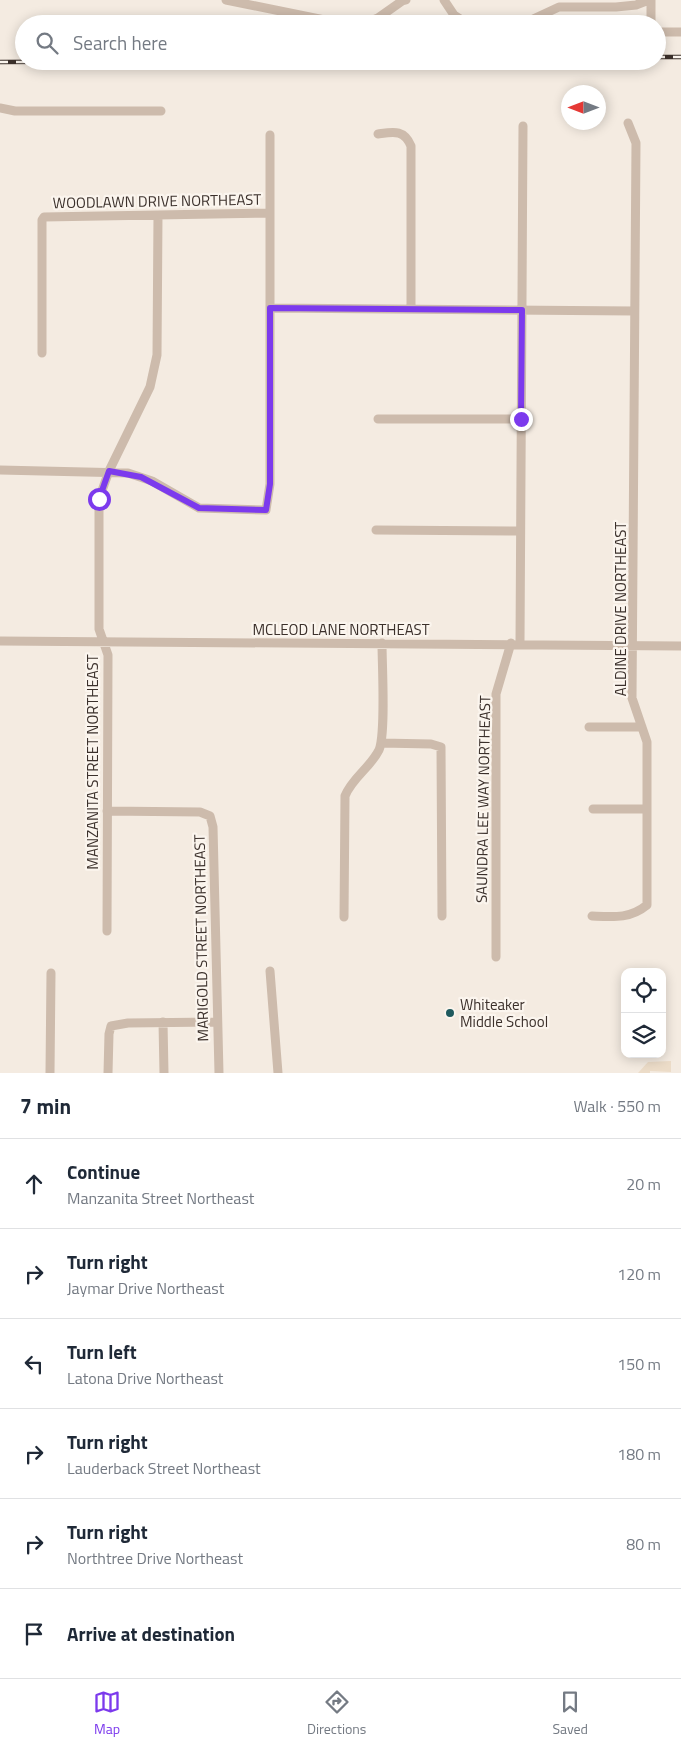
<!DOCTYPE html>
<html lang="en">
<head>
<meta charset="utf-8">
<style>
	body { margin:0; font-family:"Titillium Web",sans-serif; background:#f6f6f7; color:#1f2937 }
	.controls { position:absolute; right:15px; bottom:15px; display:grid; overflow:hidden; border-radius:10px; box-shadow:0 2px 12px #0003 }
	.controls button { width:45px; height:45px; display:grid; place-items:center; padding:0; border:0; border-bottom:1px solid #e0e1e3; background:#fff; color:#1f2937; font:25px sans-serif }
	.compass { position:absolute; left:561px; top:85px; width:45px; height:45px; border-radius:50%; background:#fff; box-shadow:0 2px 12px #0003; rotate:270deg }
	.stop { position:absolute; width:15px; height:15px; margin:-11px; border:4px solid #7c3aed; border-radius:50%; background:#fff }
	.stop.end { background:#7c3aed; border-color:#fff; box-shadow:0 1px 5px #0008 }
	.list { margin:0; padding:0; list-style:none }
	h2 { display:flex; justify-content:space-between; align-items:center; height:65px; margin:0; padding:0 20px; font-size:21px }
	h2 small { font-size:16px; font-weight:400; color:#747a83 }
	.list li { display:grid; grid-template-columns:32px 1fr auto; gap:15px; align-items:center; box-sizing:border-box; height:90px; padding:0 20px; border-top:1px solid #e0e1e3 }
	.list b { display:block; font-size:19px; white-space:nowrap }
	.list p { margin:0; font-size:16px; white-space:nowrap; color:#747a83 }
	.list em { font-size:16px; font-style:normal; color:#747a83 }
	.icon { flex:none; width:28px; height:28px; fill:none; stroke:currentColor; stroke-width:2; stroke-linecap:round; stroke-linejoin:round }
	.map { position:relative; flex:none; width:681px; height:1073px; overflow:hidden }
	.search { position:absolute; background:#fff; box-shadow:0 2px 12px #0003; left:15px; right:15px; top:15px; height:55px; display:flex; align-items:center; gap:12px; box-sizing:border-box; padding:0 18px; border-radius:28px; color:#747a83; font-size:19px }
	.sheet { height:605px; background:#fff }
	nav { display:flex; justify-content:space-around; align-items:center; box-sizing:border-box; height:70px; border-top:1px solid #e0e1e3; background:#fff; font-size:14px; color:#747a83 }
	nav a { display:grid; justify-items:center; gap:2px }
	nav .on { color:#7c3aed }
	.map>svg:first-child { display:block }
</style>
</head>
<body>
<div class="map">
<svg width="681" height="1073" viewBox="0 0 681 1073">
	<rect width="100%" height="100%" fill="#f4ebe1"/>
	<!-- plaza -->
	<path fill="#ecdcc8" d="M671 1061V1072L650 1071V1073H638L648 1062Z"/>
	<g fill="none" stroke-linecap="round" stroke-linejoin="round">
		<!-- minor -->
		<path stroke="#cdbbac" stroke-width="9" d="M226 0 344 24
			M444 0 454 15 468 24
			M651 0V24
			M363 24 378 18 402 1 406 0
			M528 24 531 20 559 7H616L636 5 649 0
			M657 32H681
			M0 108 15 111H161
			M378 134C393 132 404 129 411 146V309
			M270 308 634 311
			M42 353V220L44 217 270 213
			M378 419H521
			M0 470 128 473 152 481 199 508 266 510 270 484V135
			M376 530 520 531
			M0 641 681 646
			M520 643 523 126
			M589 727H642
			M381 743 431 744 441 747 442 916
			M593 809H647
			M107 811 200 812 210 816 213 827 219 1073
			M592 916C613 917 630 919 647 905V742L632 698 636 143 628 123
			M344 917 345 796C352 778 370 768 379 750 386 734 382 665 382 643
			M107 931 108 655 99 629V499L109 471 150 387 157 355 158 215
			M496 957V694L511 643
			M270 971 278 1073
			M163 1022 164 1073
			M50 1073 51 973
			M108 1073 109 1034 111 1026 128 1023 216 1022"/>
		<!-- rail casing -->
		<g stroke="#3b302b" stroke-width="4.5">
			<path id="rail" d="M657 57H681
				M0 62 218 61"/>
		</g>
		<!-- rail -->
		<use href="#rail" stroke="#fbf5ee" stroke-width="2.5" stroke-dasharray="8" stroke-linecap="butt"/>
	</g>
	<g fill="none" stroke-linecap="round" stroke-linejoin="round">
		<!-- route -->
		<path stroke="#7c3aed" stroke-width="6" d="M99 499 109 471 141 477 199 508 266 510 270 484V308L522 310 521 419"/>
	</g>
	<!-- markers -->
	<circle fill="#1f5a5e" stroke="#fbf5ee" stroke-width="2" cx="450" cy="1013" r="5"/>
	<g text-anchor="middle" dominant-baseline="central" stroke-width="4.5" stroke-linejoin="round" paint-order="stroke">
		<!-- street labels -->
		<g font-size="15" fill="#3b302b" stroke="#fbf5ee">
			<text transform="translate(157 201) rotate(-1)">WOODLAWN DRIVE NORTHEAST</text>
			<text transform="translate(620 609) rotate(-90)">ALDINE DRIVE NORTHEAST</text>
			<text x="341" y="629">MCLEOD LANE NORTHEAST</text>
			<text transform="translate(92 762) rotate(-90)">MANZANITA STREET NORTHEAST</text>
			<text transform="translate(483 799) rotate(-89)">SAUNDRA LEE WAY NORTHEAST</text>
			<text transform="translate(201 938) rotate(-91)">MARIGOLD STREET NORTHEAST</text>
		</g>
		<!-- poi labels -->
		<g font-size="15" fill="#3b302b" stroke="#fbf5ee" text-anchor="start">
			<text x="460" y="1004">Whiteaker<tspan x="460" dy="17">Middle School</tspan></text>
		</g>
	</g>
</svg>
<div class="controls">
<button><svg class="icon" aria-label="locate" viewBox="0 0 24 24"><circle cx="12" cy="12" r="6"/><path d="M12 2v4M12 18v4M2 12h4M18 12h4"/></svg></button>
<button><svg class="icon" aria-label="layers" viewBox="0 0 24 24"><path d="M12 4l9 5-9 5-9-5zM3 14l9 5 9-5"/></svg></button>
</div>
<svg class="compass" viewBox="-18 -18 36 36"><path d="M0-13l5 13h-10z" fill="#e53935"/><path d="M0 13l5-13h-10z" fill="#747a83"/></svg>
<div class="stop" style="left:99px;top:499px"></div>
<div class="stop end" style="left:521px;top:419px"></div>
<div class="search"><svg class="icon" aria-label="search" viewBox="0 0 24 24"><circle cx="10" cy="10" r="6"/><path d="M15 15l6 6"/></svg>Search here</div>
</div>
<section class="sheet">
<h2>7 min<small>Walk · 550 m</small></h2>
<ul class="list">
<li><svg class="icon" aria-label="ahead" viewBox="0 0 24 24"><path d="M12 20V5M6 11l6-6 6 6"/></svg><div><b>Continue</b><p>Manzanita Street Northeast</p></div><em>20 m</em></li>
<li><svg class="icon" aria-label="right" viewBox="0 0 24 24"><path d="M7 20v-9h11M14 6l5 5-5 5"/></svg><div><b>Turn right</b><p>Jaymar Drive Northeast</p></div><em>120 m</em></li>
<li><svg class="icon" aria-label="left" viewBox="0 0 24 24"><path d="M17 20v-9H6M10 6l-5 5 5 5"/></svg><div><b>Turn left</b><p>Latona Drive Northeast</p></div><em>150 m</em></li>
<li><svg class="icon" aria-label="right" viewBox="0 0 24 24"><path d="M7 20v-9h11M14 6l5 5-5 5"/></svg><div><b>Turn right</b><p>Lauderback Street Northeast</p></div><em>180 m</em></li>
<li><svg class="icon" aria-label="right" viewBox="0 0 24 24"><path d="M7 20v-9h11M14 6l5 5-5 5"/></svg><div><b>Turn right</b><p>Northtree Drive Northeast</p></div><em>80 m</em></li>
<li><svg class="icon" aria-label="arrive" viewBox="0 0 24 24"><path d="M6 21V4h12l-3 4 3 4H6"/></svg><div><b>Arrive at destination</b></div></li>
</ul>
</section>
<nav>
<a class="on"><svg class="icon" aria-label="map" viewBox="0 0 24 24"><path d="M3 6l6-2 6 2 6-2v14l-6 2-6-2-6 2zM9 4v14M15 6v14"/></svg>Map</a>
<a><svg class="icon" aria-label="directions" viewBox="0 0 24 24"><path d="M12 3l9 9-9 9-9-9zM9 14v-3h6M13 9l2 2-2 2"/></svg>Directions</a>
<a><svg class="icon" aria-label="saved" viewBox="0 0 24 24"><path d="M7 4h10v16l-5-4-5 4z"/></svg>Saved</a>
</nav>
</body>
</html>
